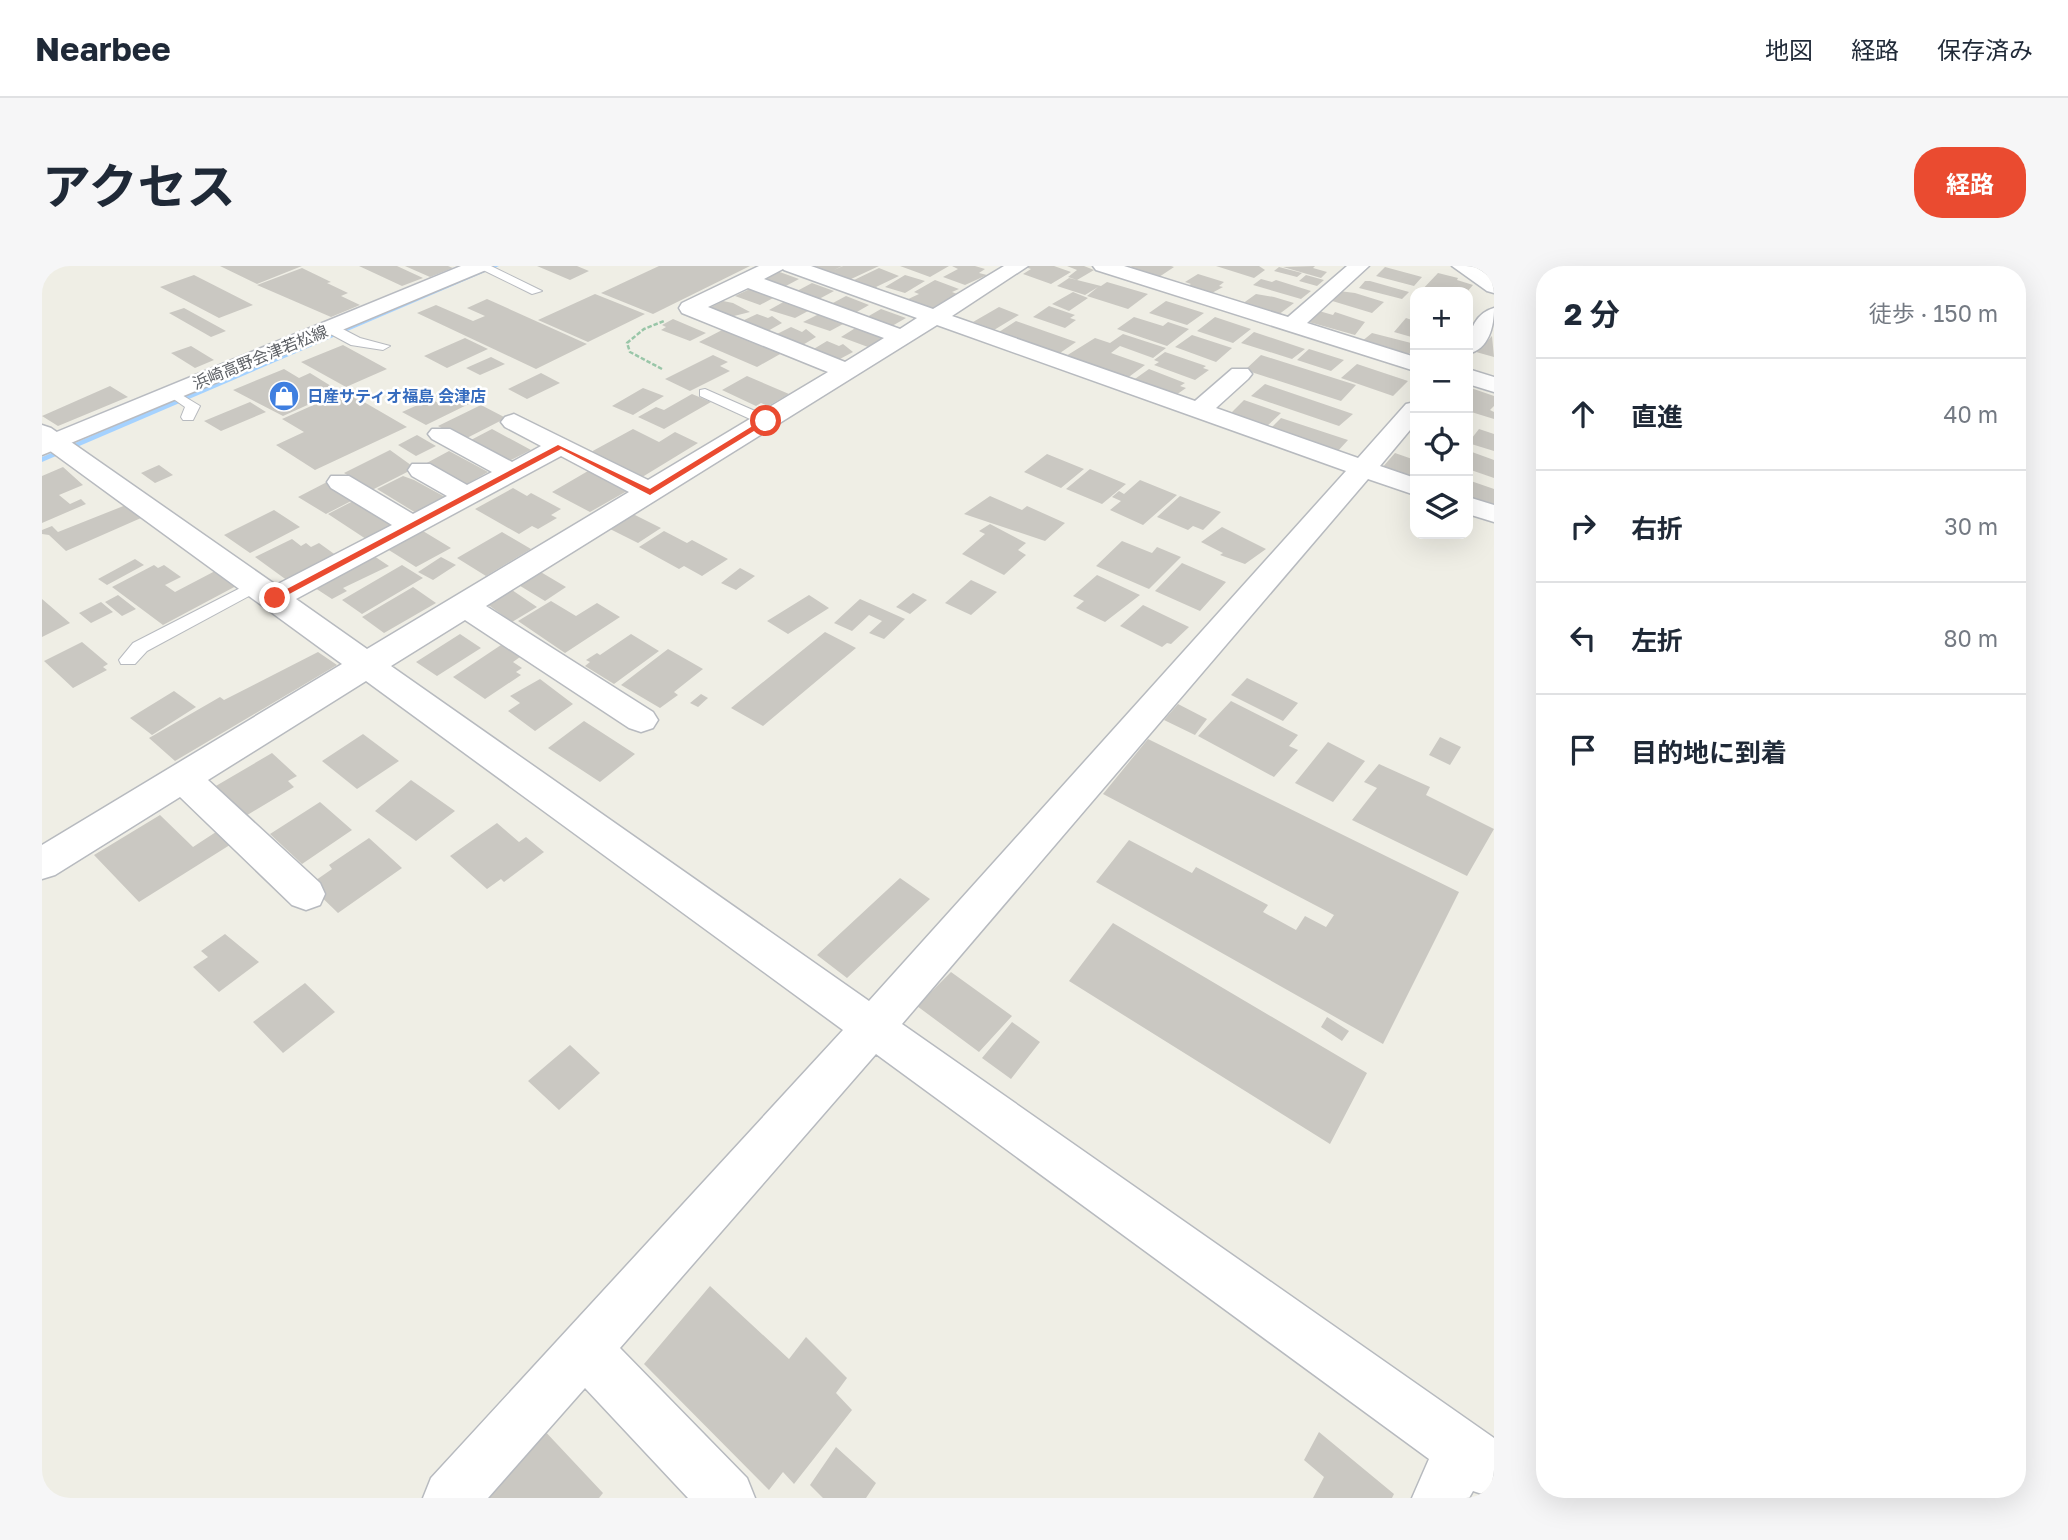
<!DOCTYPE html>
<html lang="ja">
<head>
<meta charset="utf-8">
<style>
	body { margin:0; font-family:"Golos Text","Noto Sans JP",sans-serif; background:#f6f6f7; color:#1f2937 }
	.controls { position:absolute; right:21px; top:21px; display:grid; overflow:hidden; border-radius:14px; box-shadow:0 7px 28px #0002 }
	.controls button { width:63px; height:63px; display:grid; place-items:center; padding:0; border:0; border-bottom:2px solid #e0e1e3; background:#fff; color:#1f2937; font:35px sans-serif }
	.stop { position:absolute; width:21px; height:21px; margin:-16px; border:5px solid #ea4b30; border-radius:50%; background:#fff }
	.stop.end { background:#ea4b30; border-color:#fff; box-shadow:0 2px 7px #0008 }
	.list { margin:0; padding:0; list-style:none }
	h2 { display:flex; justify-content:space-between; align-items:center; height:91px; margin:0; padding:0 28px; font-size:30px }
	h2 small { font-size:23px; font-weight:400; color:#747a83 }
	.list li { display:grid; grid-template-columns:46px 1fr auto; gap:21px; align-items:center; box-sizing:border-box; height:112px; padding:0 28px; border-top:2px solid #e0e1e3 }
	.list b { display:block; font-size:26px; white-space:nowrap }
	.list em { font-size:23px; font-style:normal; color:#747a83 }
	.icon { flex:none; width:38px; height:38px; fill:none; stroke:currentColor; stroke-width:2; stroke-linecap:round; stroke-linejoin:round }
	.map { position:relative; flex:none; width:1452px; height:1232px; overflow:hidden; border-radius:28px }
	header { display:flex; align-items:center; gap:42px; box-sizing:border-box; height:98px; padding:0 35px; background:#fff; border-bottom:2px solid #e0e1e3 }
	header strong { font-size:33px }
	nav { display:flex; gap:38px; margin-inline-start:auto; font-size:24px }
	.intro { display:flex; align-items:center; justify-content:space-between; box-sizing:border-box; height:168px; padding:0 42px }
	h1 { margin:0; font-size:49px }
	.button { padding:18px 32px; border-radius:28px; background:#ea4b30; color:#fff; font-size:24px; font-weight:700 }
	main { display:flex; gap:42px; padding:0 42px }
	aside { flex:1; background:#fff; border-radius:28px; box-shadow:0 7px 28px #0002 }
	.map>svg:first-child { display:block }
</style>
</head>
<body>
<header>
<strong>Nearbee</strong>
<nav><a>地図</a><a>経路</a><a>保存済み</a></nav>
</header>
<div class="intro"><h1>アクセス</h1><a class="button">経路</a></div>
<main>
<div class="map">
<svg width="1452" height="1232" viewBox="0 0 1452 1232">
	<rect width="100%" height="100%" fill="#efeee5"/>
	<g fill="none" stroke-linecap="round" stroke-linejoin="round">
		<!-- stream -->
		<path fill="#a5d2ff" fill-rule="evenodd" d="M448 0H457L0 196V191Z"/>
	</g>
	<!-- building -->
	<path fill="#cac8c2" d="M178 0H260L215 18Z
		M317 0H355L381 12 360 20Z
		M363 0H406L411 2 388 11Z
		M495 0H535L547 5 528 14Z
		M617 0H708L611 48 559 27Z
		M775 0H800L792 4 801 0H837L807 14 771 2Z
		M858 0H907L888 11Z
		M910 0H933L943 3 937 7 945 9 923 19 901 11 916 3Z
		M980 0H1012L1029 6 1009 18 981 8 989 3Z
		M1025 0H1042L1052 4 1035 14 1026 11 1035 4Z
		M1090 0H1129L1132 1 1114 13 1085 3Z
		M1174 0H1217L1223 4 1212 12Z
		M1273 0 1271 2 1285 6 1279 12 1241 1Z
		M1237 1 1260 7 1255 11 1232 5Z
		M1343 1 1380 11 1372 20 1334 10Z
		M260 2 289 16 285 17 306 27 299 30 318 39 289 51 215 19Z
		M837 2 857 10 834 21 837 23 833 25 812 14Z
		M735 5 757 13 742 21 720 13Z
		M1396 7 1416 12 1415 14 1431 19 1425 26H1378Z
		M1156 8 1182 16 1177 20 1181 21 1168 28 1144 21 1149 18 1143 16Z
		M152 9 211 39 177 52 118 21Z
		M863 9 883 15 863 27 843 21Z
		M1264 9 1282 14 1275 20 1257 15Z
		M1027 12 1059 20 1065 16 1106 28 1086 43 1045 30 1056 21 1043 29 1015 20Z
		M1219 13 1230 16 1234 14 1269 25 1259 33 1211 19Z
		M893 14 917 23 910 26 915 28 889 43 862 35 877 28 872 26Z
		M1323 15H1328L1367 26 1360 33 1317 22Z
		M770 17 792 25 777 33 755 25Z
		M710 22 733 31 718 39 693 30Z
		M1297 25 1313 27 1342 36 1330 47 1287 34Z
		M1031 26 1046 32 1027 45 1010 38Z
		M553 28 603 48 546 76 496 54Z
		M1214 28 1232 31 1252 37 1236 49 1200 38Z
		M804 30 827 39 813 47 789 38Z
		M445 33 545 78 494 103 375 47 394 39 431 55 443 50 425 42Z
		M745 34 768 44 753 52 727 44Z
		M681 35 691 37 708 46 688 51 667 42Z
		M1124 35 1162 47 1145 59 1107 47Z
		M1007 40 1033 49 1028 52 1034 54 1023 62 991 51Z
		M957 41 977 49 952 64 931 56Z
		M142 42 184 65 169 71 127 47Z
		M839 43 864 52 850 60 825 51Z
		M1277 45 1291 49 1293 46 1323 56 1313 69 1267 56Z
		M779 47 803 57 788 65 761 56Z
		M715 48 726 52 730 50 740 57 724 66 700 55Z
		M1092 51 1121 60 1126 56 1147 63 1125 80 1075 63Z
		M1173 51 1209 63 1191 77 1155 65Z
		M1364 52 1373 55V72L1352 66Z
		M631 53 664 67 648 75 619 64 624 61 620 59Z
		M974 55 1034 76 1018 87 957 66Z
		M749 61 760 66 764 63 774 71 759 80 733 69Z
		M815 61 841 72 826 81 799 71Z
		M682 63 740 87 715 101 657 76Z
		M1212 66 1263 83 1250 93 1199 77Z
		M1330 67 1373 78V82L1365 90 1319 76Z
		M1081 68 1124 82 1111 92 1078 80 1069 87 1103 99 1084 113 1024 90 1053 72 1068 77Z
		M1150 69 1190 82 1174 96 1133 81Z
		M1450 70 1452 91 1434 86Z
		M423 72 446 83 405 102 382 90Z
		M785 75 797 80 801 78 811 86 796 94 770 84Z
		M301 79 345 103 304 121 259 96Z
		M149 80 172 94 153 102 129 87Z
		M1267 83 1302 94 1289 105 1255 94Z
		M1123 86 1164 100 1161 102 1167 104 1153 114 1112 99 1117 96 1112 94Z
		M671 89 686 96 678 100 688 105 648 125 623 113Z
		M1219 89 1314 119 1299 135 1203 104Z
		M449 91 463 98 438 109 424 102Z
		M1315 98 1366 115 1351 130 1299 112Z
		M242 103 257 112 268 107 289 120 281 123 290 128 241 150 191 124Z
		M1107 103 1143 117 1138 120 1144 122 1134 129 1122 124 1118 127 1090 115Z
		M499 107 518 117 485 133 466 123Z
		M705 110 747 128 726 140 719 137 714 140 680 124Z
		M1223 118 1311 148 1297 160 1209 130Z
		M68 120 86 131 16 160 0 150Z
		M1426 121 1452 130V140L1448 144 1452 146V153L1426 145Z
		M601 122 622 130 591 149 570 140Z
		M423 124 439 132 384 159 360 146 389 133 396 137Z
		M303 125 365 161 273 204 234 179 262 166 240 153Z
		M650 128 669 136 622 163 596 151 614 141 622 144Z
		M1202 134 1239 147 1224 161 1187 149Z
		M208 136 224 146 179 165 162 155Z
		M439 139 464 152 421 174 396 160Z
		M1239 152 1306 174 1295 186 1228 163Z
		M450 163 489 184 465 196 427 175Z
		M591 163 617 176 633 166 656 177 597 213 547 187Z
		M1437 163 1452 168V185L1426 177Z
		M375 169 394 180 374 190 356 179Z
		M348 184 373 202 330 224 302 207Z
		M407 185 446 206 420 221 381 199Z
		M1430 186 1452 194V212L1426 203V192Z
		M1353 187 1373 194V215L1339 203Z
		M1005 188 1042 203 1019 222 982 206Z
		M117 199 131 209 113 217 99 207Z
		M21 201 41 219 17 229 28 238 39 233 44 238 0 257V210Z
		M1048 203 1084 218 1060 238 1024 223Z
		M546 205 585 225 548 246 510 226Z
		M361 210 372 214 403 231 374 247 335 223Z
		M1098 214 1135 229 1101 259 1068 244 1079 235 1070 231 1077 225 1082 228Z
		M1426 214 1452 223V241L1426 232Z
		M285 216 313 233 284 248 256 231Z
		M471 222 485 230 489 227 519 243 509 249 515 252 496 263 490 260 477 268 433 243Z
		M948 230 980 244 985 240 1023 257 1003 275 922 248Z
		M1138 230 1179 246 1161 264 1151 260 1146 264 1115 251Z
		M313 234 352 258 324 273 286 248Z
		M84 239 99 252 24 285 7 269 0 268V264L10 260 16 266Z
		M232 244 258 261 208 287 182 269Z
		M591 248 619 262 596 277 568 263Z
		M948 258 984 277 976 284 984 289 962 309 920 288 943 268 937 265Z
		M1180 261 1224 283 1203 298 1178 289 1181 287 1159 276Z
		M376 262 409 282 374 301 342 281Z
		M622 265 645 277 650 274 686 293 660 310 642 300 637 303 597 281Z
		M460 266 489 283 444 310 415 292Z
		M250 273 259 280 264 277 269 281 277 277 295 290 246 315 213 291Z
		M1080 275 1110 287 1115 281 1139 291 1107 323 1054 300Z
		M329 288 347 300 301 322 305 325 290 333 270 320Z
		M399 291 414 299 391 314 376 306Z
		M93 293 102 299 65 319 56 313Z
		M1140 297 1184 316 1158 345 1113 325Z
		M112 299 116 302 122 299 139 311 123 319 133 326 175 304 196 319 121 359 70 321Z
		M360 299 381 312 320 348 300 334Z
		M698 302 713 310 694 324 679 317Z
		M497 305 524 321 503 335 475 318Z
		M1055 309 1098 329 1063 356 1034 342 1042 335 1031 330Z
		M929 314 955 326 929 349 903 337Z
		M371 321 394 337 342 367 320 351Z
		M470 324 495 341 470 356 445 338Z
		M871 327 885 334 868 348 854 341Z
		M76 329 94 343 80 350 63 336Z
		M767 329 787 342 746 368 725 355Z
		M0 333 28 357 0 371Z
		M818 333 863 353 842 373 827 367 840 355 827 349 810 365 792 357Z
		M509 335 534 350 555 337 578 351 523 387 476 355Z
		M59 336 71 346 49 357 37 347Z
		M1101 339 1147 361 1129 378 1125 377 1120 381 1078 360Z
		M783 366 814 382 721 460 689 442Z
		M418 368 439 382 395 410 374 396Z
		M589 368 617 385 572 418 543 400 548 396 544 394 555 387 558 389Z
		M40 376 66 398 61 401 65 404 31 422 2 395Z
		M459 379 478 391 471 396 480 402 474 406 479 409 443 433 411 411Z
		M626 383 661 403 632 426 636 429 618 442 579 419Z
		M276 386 295 399 133 495 107 472 178 431 182 434Z
		M1205 412 1256 437 1241 455 1189 429Z
		M498 413 531 438 493 465 466 445 478 437 468 430Z
		M132 425 154 441 110 469 88 452Z
		M659 428 666 432 656 441 648 437Z
		M1189 435 1256 469 1247 480 1256 484 1232 511 1156 470Z
		M1136 438 1165 453 1153 469 1122 454Z
		M542 455 593 488 558 516 506 482Z
		M321 468 357 495 315 523 280 495Z
		M1398 471 1419 481 1408 499 1387 489Z
		M1106 473 1417 626 1341 778 1054 616 1087 574 1150 607 1154 601 1226 639 1221 646 1254 664 1263 650 1284 661 1292 649 1061 528Z
		M1286 476 1323 495 1291 536 1253 517Z
		M230 487 255 510 246 515 252 521 197 554 167 524Z
		M1337 498 1388 521 1384 529 1452 563 1425 610 1310 554 1335 522 1322 516Z
		M369 514 413 545 374 575 333 545Z
		M278 536 310 564 260 598 228 568Z
		M118 549 151 581 177 564 191 577 97 636 52 589Z
		M455 557 477 576 484 571 502 586 462 616 459 613 445 623 408 590Z
		M327 572 360 602 296 647 267 619 290 603 287 599Z
		M858 612 888 633 805 712 775 689Z
		M1071 657 1325 807 1288 878 1027 715Z
		M183 668 217 696 177 726 151 701 166 691 159 685Z
		M909 706 970 750 937 786 875 740Z
		M263 717 293 746 241 787 211 756Z
		M1285 751 1307 765 1300 775 1279 761Z
		M970 756 998 776 969 813 940 792Z
		M528 779 558 807 517 844 486 815Z
		M668 1020 747 1093 764 1071 805 1112 794 1127 810 1144 752 1218 741 1206 727 1224 602 1098Z
		M499 1161 561 1227 557 1232H438Z
		M1277 1166 1352 1228 1350 1232H1271L1282 1211 1262 1194Z
		M794 1181 834 1217 824 1232H781L768 1219Z"/>
	<g fill="none" stroke-linecap="round" stroke-linejoin="round">
		<!-- lane casing -->
		<g stroke="#b7babf" stroke-width="2">
			<path id="lane" d="M433 0H449L500 25 490 28Z
				M283 59H293L318 72 348 80 341 84 309 79 283 65Z
				M130 123 158 140 151 154H141L139 151 143 141 123 127Z
				M663 123 729 152 731 155 729 158H719L658 130V124Z
				M214 314 220 315 223 319 220 323 105 385 93 398H79L77 394 91 377Z"/>
		</g>
		<!-- street casing -->
		<g stroke="#b7babf" stroke-width="3">
			<path id="street" d="M717 0H769L891 43 962 0H986L910 50 1153 135 1190 103H1206L1210 108 1206 113 1174 142 1316 192 1364 138 1373 136V158L1338 200 1373 212V229L1326 213 860 758 1452 1172V1232L1431 1225 1427 1232H1370L1387 1193 834 788 578 1082 705 1212 713 1232H646L543 1122 446 1232H381L389 1212 801 764 324 415 166 514 278 617 283 628 278 639 264 644 250 639 138 531 13 609 0 613V579L300 398 0 179V159L9 162 234 319 350 259 289 222 285 216 289 210H307L371 248 405 230 370 210 366 204 370 198H388L425 219 450 206 390 173 386 168 390 163H408L470 196 499 180 463 161 459 156 463 151 472 148 606 214 786 106 640 47 637 42 640 37ZM741 3 742 4 875 52 858 63 722 13ZM706 22 842 72 803 96 666 41ZM895 59 1304 205 827 735 349 400 423 354 587 462 599 466 611 462 616 454 611 446 444 340ZM519 190 587 226 325 383 254 333Z
				M1051 0H1082L1246 51 1305 0H1327L1265 57 1373 91V105L1054 4Z
				M1410 0H1434L1452 12V27L1445 25Z
				M1452 42C1452 61 1447 83 1426 88 1426 69 1431 48 1452 42Z
				M1426 103 1452 111V126L1426 118Z
				M1426 231 1452 239V256L1426 248Z"/>
		</g>
		<!-- secondary casing -->
		<g stroke="#b8bbc1" stroke-width="3">
			<path id="secondary" d="M419 0H447L444 4 0 189V172Z"/>
		</g>
		<!-- path -->
		<path stroke="#99c6a8" stroke-width="2.5" stroke-dasharray="4.5 2" stroke-linecap="butt" d="M620 103 588 86 585 77 602 63 622 55"/>
		<!-- lane -->
		<use href="#lane" fill="#fff" fill-rule="evenodd"/>
		<!-- street -->
		<use href="#street" fill="#fff" fill-rule="evenodd"/>
		<!-- secondary -->
		<use href="#secondary" fill="#fff" fill-rule="evenodd"/>
	</g>
	<!-- route -->
	<path fill="#ea4b30" d="M722 153 728 155 608 229 519 183 236 334 228 332 516 179 608 223Z"/>
	<!-- icons -->
	<defs>
		<g id="shop-disc" transform="scale(1.575)"><circle r="9.5" fill="#3f7fe0" stroke="#fff"/><path d="M-5-2.5h2.3a2.7 3.5 0 0 1 5.4 0H5L5.5 6h-11ZM-1.5-2.5h3a1.5 2.3 0 0 0-3 0Z" fill="#fff"/></g>
	</defs>
	<g fill-rule="evenodd">
		<use href="#shop-disc" x="242" y="130"/>
	</g>
	<g text-anchor="middle" dominant-baseline="central" stroke-width="5" stroke-linejoin="round" paint-order="stroke">
		<!-- far-street labels -->
		<g font-size="16" fill="#5d6065" stroke="#fff">
			<text transform="translate(218 91) rotate(-22)">浜崎高野会津若松線</text>
		</g>
		<!-- far-shop labels -->
		<g font-size="16" font-weight="bold" fill="#366cbe" stroke="#fff" text-anchor="start">
			<text x="265" y="130">日産サティオ福島 会津店</text>
		</g>
	</g>
</svg>
<div class="controls">
<button>+</button>
<button>−</button>
<button><svg class="icon" aria-label="locate" viewBox="0 0 24 24"><circle cx="12" cy="12" r="6"/><path d="M12 2v4M12 18v4M2 12h4M18 12h4"/></svg></button>
<button><svg class="icon" aria-label="layers" viewBox="0 0 24 24"><path d="M12 4l9 5-9 5-9-5zM3 14l9 5 9-5"/></svg></button>
</div>
<div class="stop" style="left:724px;top:155px"></div>
<div class="stop end" style="left:233px;top:332px"></div>
</div>
<aside>
<h2>2 分<small>徒歩 · 150 m</small></h2>
<ul class="list">
<li><svg class="icon" aria-label="ahead" viewBox="0 0 24 24"><path d="M12 20V5M6 11l6-6 6 6"/></svg><div><b>直進</b></div><em>40 m</em></li>
<li><svg class="icon" aria-label="right" viewBox="0 0 24 24"><path d="M7 20v-9h11M14 6l5 5-5 5"/></svg><div><b>右折</b></div><em>30 m</em></li>
<li><svg class="icon" aria-label="left" viewBox="0 0 24 24"><path d="M17 20v-9H6M10 6l-5 5 5 5"/></svg><div><b>左折</b></div><em>80 m</em></li>
<li><svg class="icon" aria-label="arrive" viewBox="0 0 24 24"><path d="M6 21V4h12l-3 4 3 4H6"/></svg><div><b>目的地に到着</b></div></li>
</ul>
</aside>
</main>
</body>
</html>
